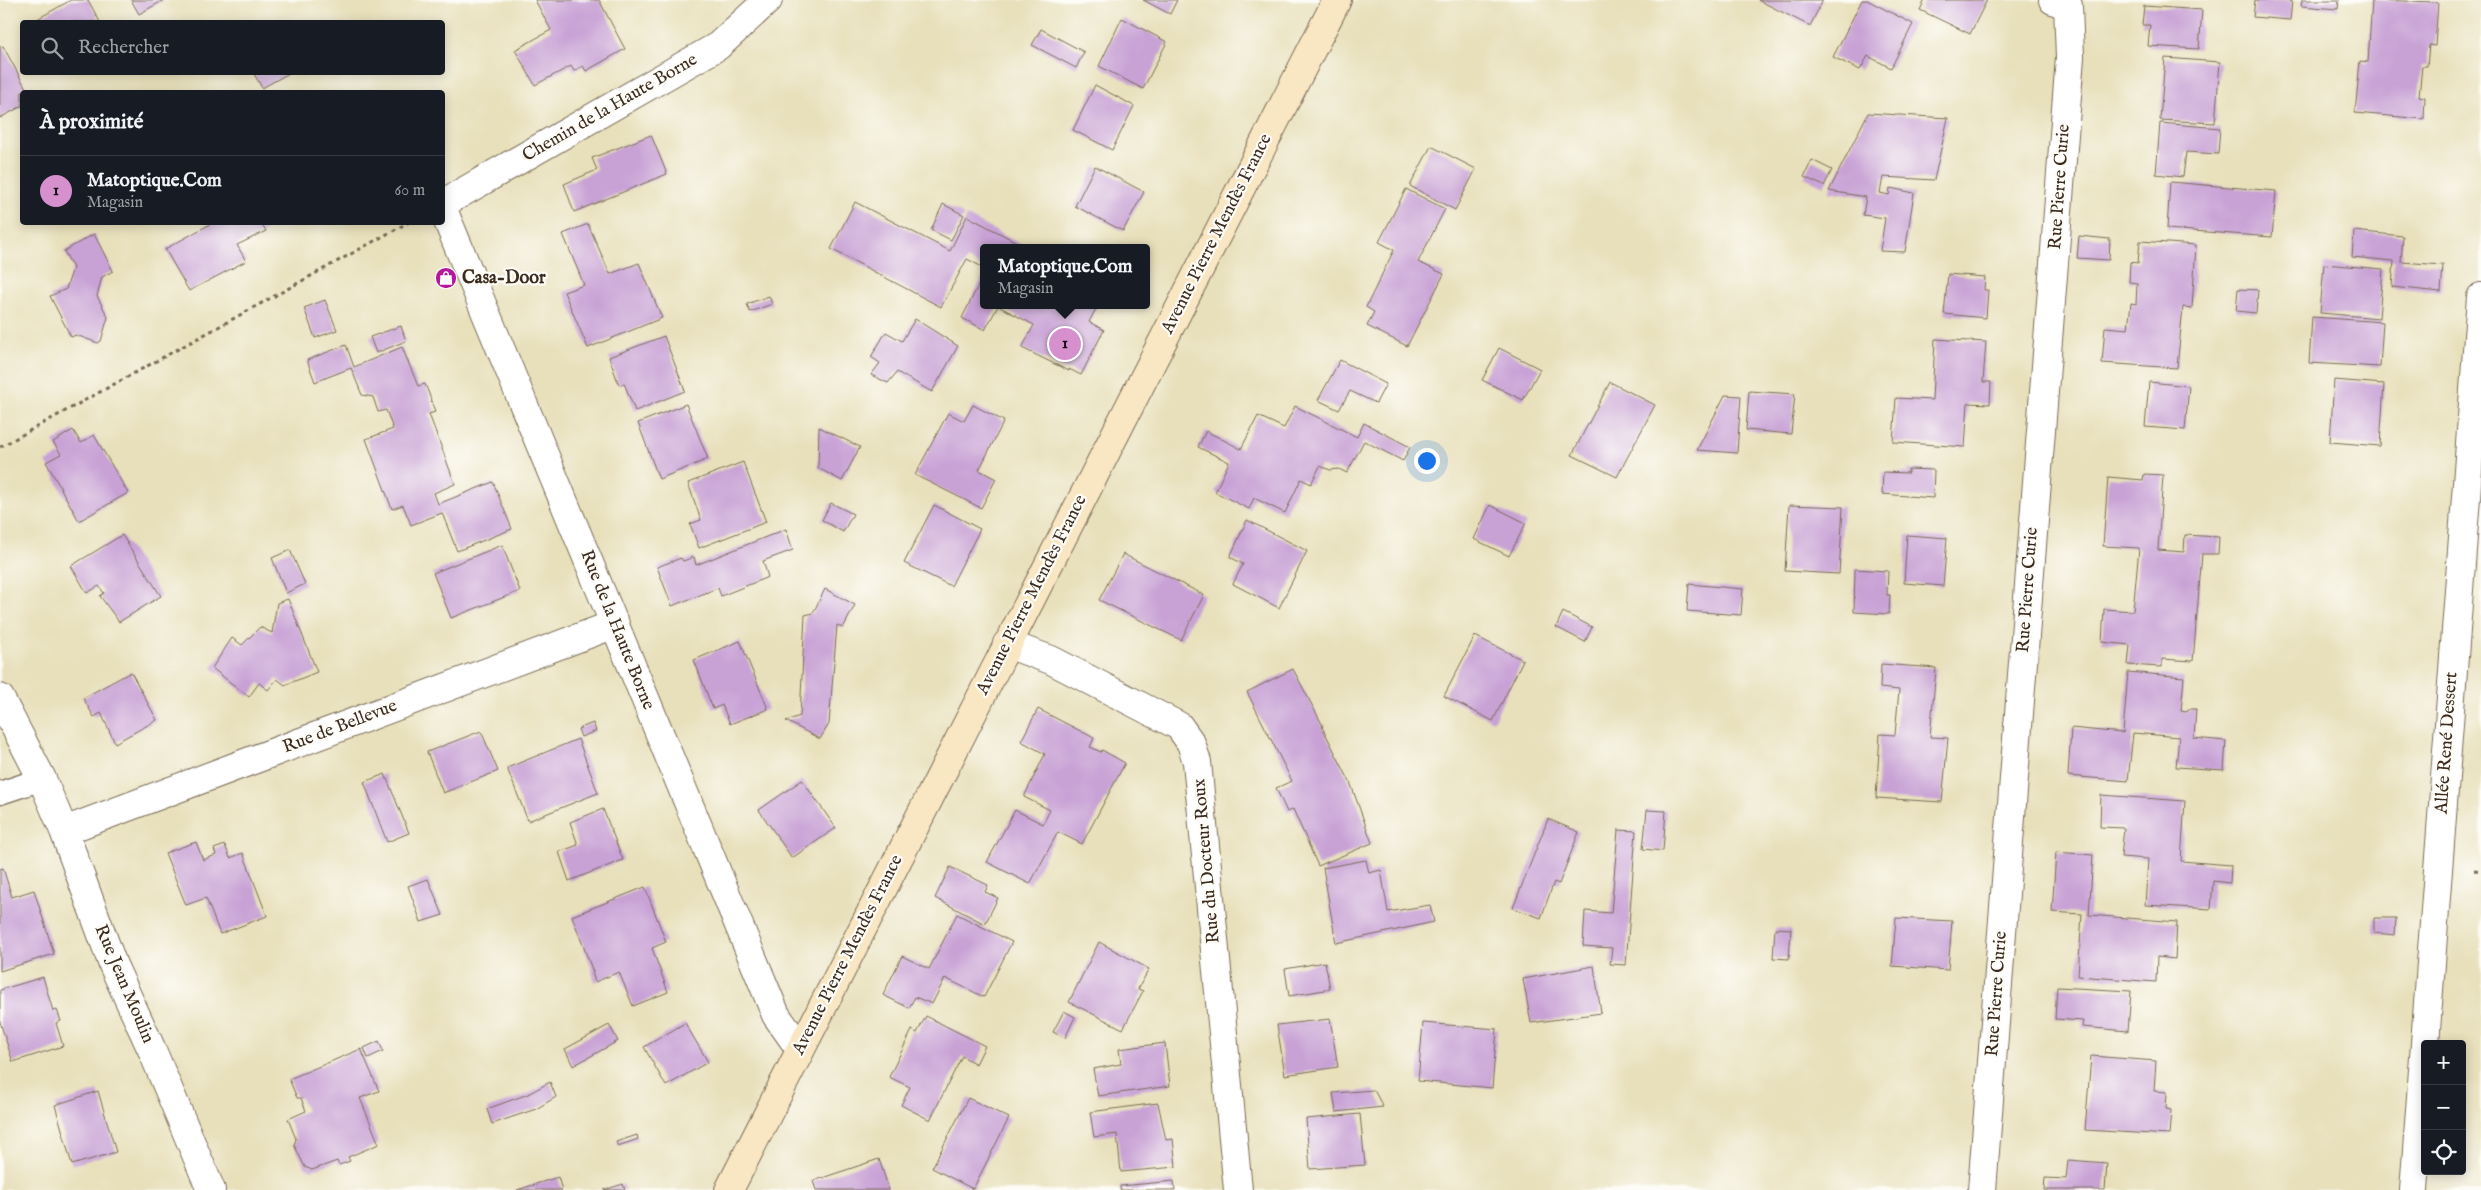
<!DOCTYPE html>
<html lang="fr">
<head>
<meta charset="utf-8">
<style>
	body { margin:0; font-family:"IM FELL English",serif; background:#242831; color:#f1f3f6 }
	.controls { position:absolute; right:15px; bottom:15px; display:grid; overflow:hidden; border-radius:5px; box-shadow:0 2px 12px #0003 }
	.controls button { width:45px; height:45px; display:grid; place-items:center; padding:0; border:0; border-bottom:1px solid #363941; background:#171b24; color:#f1f3f6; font:25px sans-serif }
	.you { position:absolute; left:1426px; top:460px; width:18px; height:18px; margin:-12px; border:4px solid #fff; border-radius:50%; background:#1a73e8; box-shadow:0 0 0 8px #1a73e833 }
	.badge { display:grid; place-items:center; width:32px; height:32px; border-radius:50%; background:#d690ce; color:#111; font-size:16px; font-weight:700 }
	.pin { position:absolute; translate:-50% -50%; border:2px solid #fff; box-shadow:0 1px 5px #0006 }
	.popup { position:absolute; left:980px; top:244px; width:170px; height:65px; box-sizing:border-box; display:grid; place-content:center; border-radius:5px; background:#171b24; filter:drop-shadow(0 1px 4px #0005); font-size:16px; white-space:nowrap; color:#9ea1a6 }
	.popup b { font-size:19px; color:#f1f3f6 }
	.popup::after { content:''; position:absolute; left:50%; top:100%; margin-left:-10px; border:10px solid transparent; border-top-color:#171b24 }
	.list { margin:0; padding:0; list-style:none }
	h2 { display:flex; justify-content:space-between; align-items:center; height:65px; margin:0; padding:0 20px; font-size:21px }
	h2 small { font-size:16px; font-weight:400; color:#9ea1a6 }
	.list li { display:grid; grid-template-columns:32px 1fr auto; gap:15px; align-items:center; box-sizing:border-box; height:70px; padding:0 20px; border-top:1px solid #363941 }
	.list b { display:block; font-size:19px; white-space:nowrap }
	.list p { margin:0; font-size:16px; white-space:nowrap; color:#9ea1a6 }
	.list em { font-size:16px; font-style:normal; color:#9ea1a6 }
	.icon { flex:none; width:28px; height:28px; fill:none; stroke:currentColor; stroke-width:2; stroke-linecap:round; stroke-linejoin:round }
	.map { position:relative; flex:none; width:2481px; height:1190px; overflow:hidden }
	.search { position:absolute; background:#171b24; box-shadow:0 2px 12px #0003; left:20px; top:20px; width:425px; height:55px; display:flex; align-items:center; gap:12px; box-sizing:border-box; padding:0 18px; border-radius:5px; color:#9ea1a6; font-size:19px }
	.panel { position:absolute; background:#171b24; box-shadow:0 2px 12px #0003; left:20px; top:90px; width:425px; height:135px; border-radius:5px }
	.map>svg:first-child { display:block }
</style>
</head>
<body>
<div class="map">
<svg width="2481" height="1190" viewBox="0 0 2481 1190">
	<rect width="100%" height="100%" fill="#fdfcf7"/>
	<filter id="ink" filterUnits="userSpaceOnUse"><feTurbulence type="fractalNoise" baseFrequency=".02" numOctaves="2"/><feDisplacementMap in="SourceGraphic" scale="10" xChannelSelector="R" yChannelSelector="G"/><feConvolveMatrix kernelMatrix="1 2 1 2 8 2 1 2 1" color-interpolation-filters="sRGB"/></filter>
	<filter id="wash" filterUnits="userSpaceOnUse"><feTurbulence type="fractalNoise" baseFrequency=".0096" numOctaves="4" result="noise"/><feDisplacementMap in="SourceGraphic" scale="20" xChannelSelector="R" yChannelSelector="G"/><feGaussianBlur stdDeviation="1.12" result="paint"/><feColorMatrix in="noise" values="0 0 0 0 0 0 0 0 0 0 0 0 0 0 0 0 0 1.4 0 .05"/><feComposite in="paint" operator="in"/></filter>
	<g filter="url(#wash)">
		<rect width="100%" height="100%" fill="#e8e0bb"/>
		<g id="blocks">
			<!-- building -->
			<path fill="#c8a1d5" d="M71 0H88L100 22H32Z
				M131 0H164L139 14Z
				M535 0H599L625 49 586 71 583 66 574 71 571 66 535 85 515 50 551 30Z
				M1143 0H1177L1170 14Z
				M1758 0H1823L1810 26Z
				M1862 0H1867L1913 24 1891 68 1868 56 1860 70 1833 57Z
				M1925 0H1987L1970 34 1920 10Z
				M2255 0 2292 1 2290 20 2253 17Z
				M2302 0H2339L2338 9 2301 6Z
				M2372 0 2438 2 2435 46 2429 45 2427 66H2422L2419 96 2425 97 2424 119 2355 113 2360 61 2368 62Z
				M2144 6 2202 10 2199 49 2148 46 2150 25H2142Z
				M1122 18 1167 42 1143 89 1099 66Z
				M1041 29 1084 52 1076 68 1032 45Z
				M3 46 28 92H22V106L0 118V47Z
				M2165 58 2220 62 2215 123 2160 120Z
				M253 72H291L262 88Z
				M1095 85 1134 106 1112 150 1073 130Z
				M1868 113 1948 118 1934 180 1883 177 1880 193 1889 195 1890 188 1914 193 1905 252 1880 251 1885 218 1863 215 1866 197 1829 191Z
				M2160 123 2220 128 2218 154 2186 152 2183 177 2156 174Z
				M651 135 667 174 574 212 564 184 597 170 592 158Z
				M1431 146 1476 169 1455 210 1410 186Z
				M1812 160 1832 170 1824 186 1804 177Z
				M1095 166 1144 192 1123 231 1075 206Z
				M2170 182 2276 191 2272 237 2167 229Z
				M1406 189 1445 209 1418 262 1444 274 1407 346 1367 326 1374 312 1366 307 1394 250 1379 242Z
				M855 202 950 251 967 216 1028 248H984V268L967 259 941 307 831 249Z
				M943 204 964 215 951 240 931 230Z
				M214 222H261L266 231 237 245 246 261 189 291 165 249Z
				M588 224 610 274 639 263 662 318 588 348 564 292 584 285 563 234Z
				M2354 231 2403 236 2401 262 2443 265 2441 292 2392 287 2394 261 2352 257Z
				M94 234 113 271 102 277 97 296 108 317 101 341 98 343 76 335 71 337 50 296 66 289 73 268 64 251Z
				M2079 236 2110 239 2109 260 2077 258Z
				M2140 241 2196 245 2192 308 2183 307 2177 368 2102 363 2105 327 2128 329 2131 303 2136 304 2137 283 2129 282 2130 262 2138 263Z
				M2324 264 2383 269 2379 318 2320 313Z
				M984 274V305H1098L1089 322 1104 330 1081 375 1069 369V371L1022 348 1034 325 998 306 985 330 962 318Z
				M1948 274 1985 277 1984 290H1988L1986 318 1944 314Z
				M2238 289 2258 290 2256 313 2236 311Z
				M769 296 772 304 750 312 747 304Z
				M325 300 337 330 315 338 304 308Z
				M2312 317 2383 322 2380 367 2309 363Z
				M915 319 958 346 932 392 897 372 888 383 871 375 880 363 871 357 886 332 902 341Z
				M401 326 406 341 376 353 370 337Z
				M664 336 685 391 635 411 624 383 619 385 609 357Z
				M1935 339 1986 342 1983 382H1991L1990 404 1968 403 1965 447 1893 442 1896 398 1932 400Z
				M346 345 354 367 402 347 418 386 425 384 429 394 435 412 429 414 455 484 434 493 438 504 493 482 512 529 457 551 442 513 411 525 403 505 392 509 366 439 393 429 386 410 378 412 373 397 362 395 351 368 315 382 307 360Z
				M1499 348 1540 369 1523 400 1482 380Z
				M1340 360 1386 384 1376 403 1350 391 1339 410 1318 400Z
				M2334 380 2384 384 2380 446 2330 442Z
				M1610 382 1655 405 1617 477 1572 455Z
				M2149 382 2189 386 2185 430 2145 427Z
				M1749 391 1795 394 1791 434 1746 430Z
				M1725 395 1741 396 1737 453 1697 450Z
				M686 404 708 459 659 479 638 423Z
				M973 405 1004 421 979 470 996 479 981 508 915 475 948 413 964 421Z
				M1295 406 1357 437 1364 423 1410 447 1403 461 1364 441 1347 473 1339 469 1330 470 1320 466 1311 484 1301 479 1285 513 1254 498 1249 509 1215 492 1229 462 1198 447 1206 431 1241 449 1258 416 1284 428Z
				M819 427 860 447 842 481 818 468Z
				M73 430 81 443 94 435 128 493 79 521 46 462 61 454 53 442Z
				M743 462 766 522 699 548 690 524 701 520 688 483Z
				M1908 469 1934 470 1933 498 1882 494 1883 472 1908 473Z
				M2144 474 2163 475 2158 550 2184 552 2185 535 2219 537 2218 554H2202L2193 661 2162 659V667L2128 665 2130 645 2102 642 2104 609 2133 611 2139 548 2103 546 2108 477 2143 480Z
				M831 503 853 514 843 532 822 520Z
				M934 505 980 529 951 586 904 563Z
				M1490 505 1526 523 1509 556 1474 539Z
				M1789 505 1843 507 1839 574 1785 571Z
				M1247 520 1307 551 1279 608 1233 584 1243 564 1230 557Z
				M786 529 793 550 763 561 768 577 721 596 718 588 672 606 657 567 681 558 683 561 694 557 696 565Z
				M122 535 161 596 119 622 100 596 104 593 99 586 87 593 71 566Z
				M1907 535 1947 538 1943 586 1904 583Z
				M502 545 520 591 451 618 433 573Z
				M290 550 305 584 286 593 272 558Z
				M1123 554 1204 595 1181 640 1099 600Z
				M1855 569 1888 571 1887 595H1890L1889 614 1854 612Z
				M1689 584 1743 589 1741 615 1687 611Z
				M825 589 855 605 843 628 837 625 829 724 820 739 786 721 800 716 805 615 813 613Z
				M288 599 317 672 285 685 277 679 268 690 259 683 249 697 212 668 232 638 242 645 260 627 272 633 277 603Z
				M1563 612 1592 627 1585 642 1556 627Z
				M1475 636 1523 660 1493 721 1444 696Z
				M740 641 768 709 730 724 722 705 713 709 694 660Z
				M1881 664 1936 668 1930 737 1948 738 1942 802 1876 798 1880 734 1895 735 1899 690 1880 688Z
				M1293 669 1323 726 1322 727 1350 782 1372 843 1318 866 1293 809 1287 812 1276 788 1292 781 1247 692Z
				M131 672 157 720 115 743 101 713 94 717 83 698Z
				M2128 672 2184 677 2181 711 2187 712 2188 709H2196L2194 738 2226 741 2224 770 2176 767 2179 737 2133 733 2128 781 2068 776 2071 728 2123 733Z
				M1038 709 1094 738 1090 747 1101 752 1102 750 1125 763 1082 844 1058 832 1030 884 987 862 1015 810 1043 824 1050 810 1024 797 1045 754 1021 741Z
				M593 723 596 731 581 737 578 729Z
				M481 731 498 771 443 793 427 752Z
				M578 739 598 793 528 821 507 768Z
				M385 774 409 833 387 842 364 782Z
				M802 780 836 828 792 858 759 810Z
				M2101 795 2185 801 2181 861 2231 865 2230 883 2213 881 2211 909 2145 905 2148 859 2121 857 2124 828 2100 827Z
				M603 809 623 860 569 881 559 852 578 845 570 822Z
				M1647 810 1666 811 1663 851 1643 849Z
				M1548 819 1579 832 1559 884 1554 882 1541 918 1513 908Z
				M1618 830 1636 831 1626 965 1610 964 1612 948 1583 946 1585 911 1611 913Z
				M196 842 203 860 216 855 214 849 225 845 230 858 243 853 267 916 220 934 206 898 186 905 165 853Z
				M2056 852 2093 855 2089 915 2177 922 2175 959 2157 957 2156 982 2078 976 2082 914 2052 912Z
				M1366 860 1369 873 1381 870 1388 912 1430 905 1434 922 1336 943 1323 868Z
				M950 867 988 885 985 892 998 898 985 924 935 898Z
				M3 868 12 897 34 890 54 954 0 971V869Z
				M428 879 443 915 421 922 408 886Z
				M645 887 666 942 652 948 668 992 633 1006 619 972 595 982 592 972H593L572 916Z
				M957 914 1012 942 984 997 945 978 932 1004 915 997 909 1008 883 995 902 956 929 969Z
				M1896 918 1952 921 1948 970 1892 966Z
				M2374 918H2396L2395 935 2374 933Z
				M1775 928 1791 929 1789 959 1773 958Z
				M1099 942 1149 969 1138 989 1143 991 1123 1029 1069 1002Z
				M1325 962 1330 989 1289 996 1285 969Z
				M1594 966 1601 1013 1531 1023 1523 979Z
				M43 977 53 1011 57 1010 61 1021 56 1023 63 1046 13 1062 0 1022V990Z
				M2057 987 2131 991 2128 1031 2082 1027 2083 1021 2055 1019Z
				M1064 1011 1075 1017 1065 1038 1053 1032Z
				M926 1016 985 1046 976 1064 962 1056 930 1120 901 1105 910 1087 889 1077 912 1030 917 1033Z
				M1330 1019 1338 1067 1285 1075 1277 1025Z
				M685 1023 708 1062 666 1086 644 1047Z
				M1423 1023 1497 1029 1492 1088 1418 1081Z
				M609 1025 618 1041 573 1066 565 1049Z
				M379 1041 383 1051 368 1058 364 1048Z
				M1165 1043 1170 1086 1098 1096 1093 1069 1121 1064 1119 1049Z
				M361 1049 379 1091 360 1098 379 1144 348 1157 350 1161 339 1165 337 1161 312 1170 305 1167 294 1145 296 1139 288 1119 306 1111 301 1098H297L289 1079Z
				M2091 1056 2156 1061 2154 1091 2167 1092 2166 1109 2171 1110 2169 1135 2085 1130Z
				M550 1082 556 1097 536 1109 492 1124 487 1109 528 1094Z
				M1374 1090 1383 1107 1336 1112 1333 1093Z
				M98 1091 116 1152 72 1165 55 1105Z
				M968 1098 1009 1118 973 1189 932 1168Z
				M1158 1103 1166 1140 1173 1139 1176 1167 1121 1172 1117 1134 1094 1137 1090 1112Z
				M1360 1114 1365 1165 1310 1169 1306 1119Z
				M637 1135 638 1139 618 1146 616 1142Z
				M879 1159 889 1190H816L813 1181Z
				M2068 1160 2107 1163 2105 1190H2044L2045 1178 2066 1179Z
				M558 1177 562 1190H517Z
				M1174 1181 1175 1190H1120V1186Z
				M623 1184 625 1190H604Z"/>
		</g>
	</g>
	<g filter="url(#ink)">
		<use href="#blocks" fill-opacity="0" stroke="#786a55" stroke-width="1"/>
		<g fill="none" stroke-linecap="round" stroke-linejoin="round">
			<!-- lane casing -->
			<g stroke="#786a55" stroke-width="25">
				<path id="lane" d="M0 793 42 779"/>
			</g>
			<!-- street casing -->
			<g stroke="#786a55" stroke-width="30">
				<path id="street" d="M442 204 718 46 768 0
					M442 207 776 1015 800 1049
					M1007 644 1051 660 1179 726 1191 743 1197 762 1238 1190
					M0 698 42 779 64 831 113 965 152 1050 211 1190
					M64 831 615 624
					M1982 1190 2070 57 2068 6 2053 0
					M2414 1190 2481 297"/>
			</g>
			<!-- secondary casing -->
			<g stroke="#786a55" stroke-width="30">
				<path id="secondary" d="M729 1190 1337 0"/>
			</g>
			<!-- path -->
			<path stroke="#786a55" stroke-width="3" stroke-dasharray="4 4" stroke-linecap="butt" d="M0 447 409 222
				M2474 870 2481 871"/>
			<!-- lane -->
			<use href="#lane" stroke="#fff" stroke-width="22"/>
			<!-- street -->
			<use href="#street" stroke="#fff" stroke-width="28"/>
			<!-- secondary -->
			<use href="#secondary" stroke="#f9e7c3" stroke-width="28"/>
		</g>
	</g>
	<!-- icons -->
	<defs>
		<g id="shop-disc" transform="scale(1.125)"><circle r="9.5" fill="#b5179e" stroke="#fdfcf7"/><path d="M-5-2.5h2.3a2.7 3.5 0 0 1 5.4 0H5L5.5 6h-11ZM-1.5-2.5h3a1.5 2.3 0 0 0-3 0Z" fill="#fff"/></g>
	</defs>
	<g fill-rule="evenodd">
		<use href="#shop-disc" x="446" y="278"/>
	</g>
	<g text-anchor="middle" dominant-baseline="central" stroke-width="4.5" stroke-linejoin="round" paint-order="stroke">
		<!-- street labels -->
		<g font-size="18" fill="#3b2a1e" stroke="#fdfcf7">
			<text transform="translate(610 108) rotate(-30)">Chemin de la Haute Borne</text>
			<text transform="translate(2060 187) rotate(-86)">Rue Pierre Curie</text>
			<text transform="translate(1217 234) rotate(-63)">Avenue Pierre Mendès France</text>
			<text transform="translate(2028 590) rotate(-86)">Rue Pierre Curie</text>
			<text transform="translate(1032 595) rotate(-63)">Avenue Pierre Mendès France</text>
			<text transform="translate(617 630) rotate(68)">Rue de la Haute Borne</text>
			<text transform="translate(340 727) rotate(-21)">Rue de Bellevue</text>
			<text transform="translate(2447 743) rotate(-86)">Allée René Dessert</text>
			<text transform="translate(1207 861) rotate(-95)">Rue du Docteur Roux</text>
			<text transform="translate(848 955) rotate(-63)">Avenue Pierre Mendès France</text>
			<text transform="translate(124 984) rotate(67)">Rue Jean Moulin</text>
			<text transform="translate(1997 994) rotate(-86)">Rue Pierre Curie</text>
		</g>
		<!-- poi labels -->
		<g font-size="18" font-weight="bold" fill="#3b2a1e" stroke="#fdfcf7" text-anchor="start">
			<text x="462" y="278">Casa-Door</text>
		</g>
	</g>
</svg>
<div class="controls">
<button>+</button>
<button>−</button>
<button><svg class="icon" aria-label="locate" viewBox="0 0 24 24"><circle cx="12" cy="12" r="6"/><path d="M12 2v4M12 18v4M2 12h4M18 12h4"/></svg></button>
</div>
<div class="you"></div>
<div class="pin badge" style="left:1065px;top:344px">1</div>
<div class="popup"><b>Matoptique.Com</b>Magasin</div>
<div class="search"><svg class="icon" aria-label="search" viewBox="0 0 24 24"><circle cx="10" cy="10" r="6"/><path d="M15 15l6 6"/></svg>Rechercher</div>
<section class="panel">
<h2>À proximité<small></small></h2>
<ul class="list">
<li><span class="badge">1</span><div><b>Matoptique.Com</b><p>Magasin</p></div><em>60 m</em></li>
</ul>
</section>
</div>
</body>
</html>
